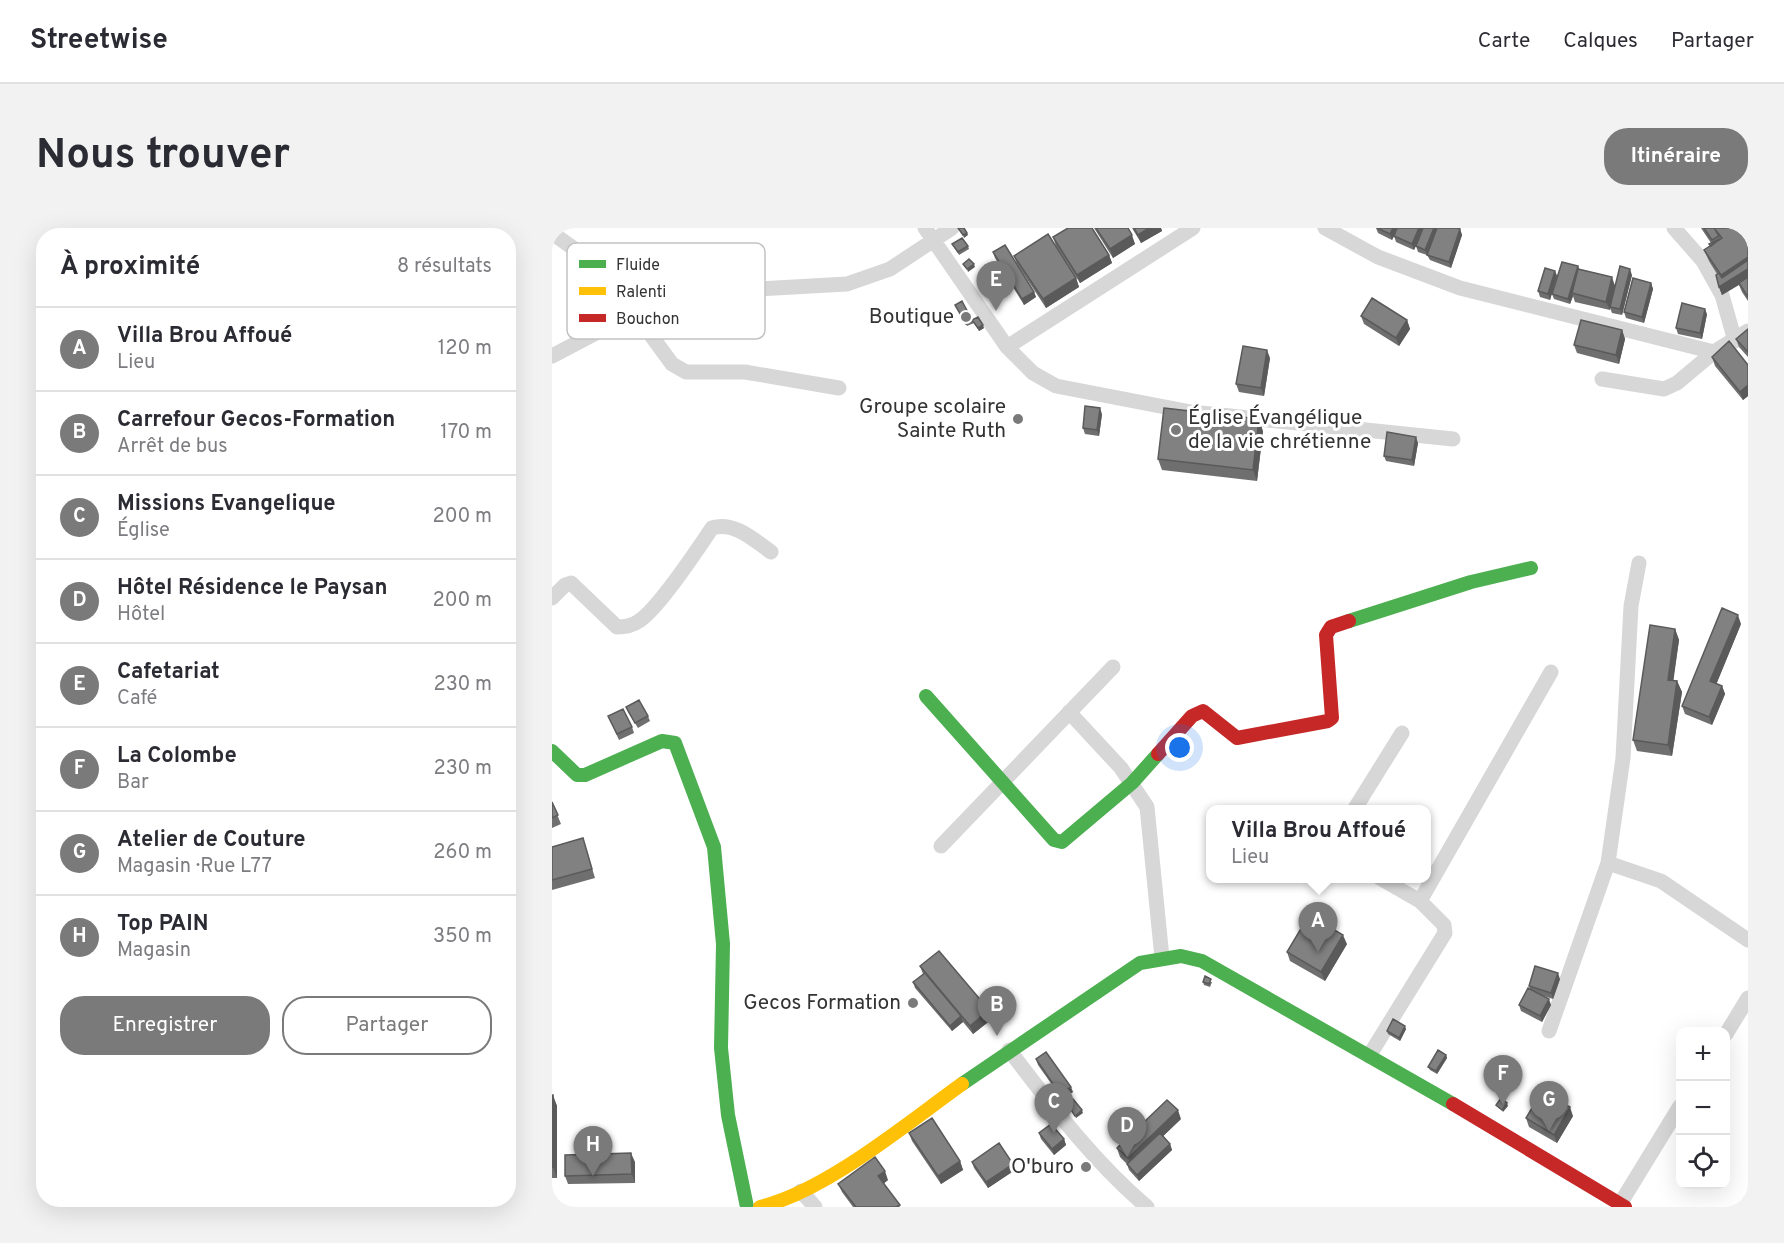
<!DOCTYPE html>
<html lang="fr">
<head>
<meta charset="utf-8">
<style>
	body { margin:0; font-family:Overpass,sans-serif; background:#f2f2f3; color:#2b2b33 }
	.controls { position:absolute; right:18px; bottom:18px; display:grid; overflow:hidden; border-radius:12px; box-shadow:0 6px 24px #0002 }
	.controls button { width:54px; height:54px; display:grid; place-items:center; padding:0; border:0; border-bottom:2px solid #e1e1e2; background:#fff; color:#2b2b33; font:30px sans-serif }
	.you { position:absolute; left:628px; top:520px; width:21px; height:21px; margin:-15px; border:4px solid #fff; border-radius:50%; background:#1a73e8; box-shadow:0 0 0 9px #1a73e833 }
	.badge { display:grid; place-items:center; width:39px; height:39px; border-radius:50%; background:#7a7a7a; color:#fff; font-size:20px; font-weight:700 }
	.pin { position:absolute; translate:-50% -50px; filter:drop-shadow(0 2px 3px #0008) }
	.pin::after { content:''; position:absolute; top:32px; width:21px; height:18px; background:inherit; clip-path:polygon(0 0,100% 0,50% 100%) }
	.popup { position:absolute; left:654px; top:577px; width:225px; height:78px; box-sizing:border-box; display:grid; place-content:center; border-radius:12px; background:#fff; filter:drop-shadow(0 2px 4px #0005); font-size:20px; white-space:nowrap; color:#7c7c81 }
	.popup b { font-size:22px; color:#2b2b33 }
	.popup::after { content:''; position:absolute; left:50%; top:100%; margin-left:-12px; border:12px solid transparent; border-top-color:#fff }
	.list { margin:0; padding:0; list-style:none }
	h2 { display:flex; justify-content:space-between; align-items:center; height:78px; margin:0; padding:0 24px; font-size:26px }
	h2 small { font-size:20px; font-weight:400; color:#7c7c81 }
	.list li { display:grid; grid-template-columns:39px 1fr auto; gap:18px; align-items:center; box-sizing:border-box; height:84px; padding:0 24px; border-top:2px solid #e1e1e2 }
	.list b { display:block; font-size:22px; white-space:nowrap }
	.list p { margin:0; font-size:20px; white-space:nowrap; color:#7c7c81 }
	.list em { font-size:20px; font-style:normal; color:#7c7c81 }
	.actions { display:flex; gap:12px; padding:18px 24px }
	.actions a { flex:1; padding:14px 0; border:2px solid #7a7a7a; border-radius:24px; text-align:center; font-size:21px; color:#7a7a7a }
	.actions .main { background:#7a7a7a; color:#fff }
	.icon { flex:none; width:33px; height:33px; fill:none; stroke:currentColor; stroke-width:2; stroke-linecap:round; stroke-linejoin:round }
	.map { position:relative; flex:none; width:1196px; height:979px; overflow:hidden; border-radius:24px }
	header { display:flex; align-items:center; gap:36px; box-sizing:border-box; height:84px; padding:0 30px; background:#fff; border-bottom:2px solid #e1e1e2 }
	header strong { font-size:28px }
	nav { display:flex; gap:33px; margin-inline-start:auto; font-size:21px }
	.intro { display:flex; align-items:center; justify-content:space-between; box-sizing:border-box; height:144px; padding:0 36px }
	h1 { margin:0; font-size:42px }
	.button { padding:15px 27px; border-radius:24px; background:#7a7a7a; color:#fff; font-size:21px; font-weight:700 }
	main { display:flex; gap:36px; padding:0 36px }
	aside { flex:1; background:#fff; border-radius:24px; box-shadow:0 6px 24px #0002 }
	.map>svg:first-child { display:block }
</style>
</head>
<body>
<header>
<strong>Streetwise</strong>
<nav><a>Carte</a><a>Calques</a><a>Partager</a></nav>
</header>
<div class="intro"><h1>Nous trouver</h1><a class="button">Itinéraire</a></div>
<main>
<aside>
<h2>À proximité<small>8 résultats</small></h2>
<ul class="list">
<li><span class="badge">A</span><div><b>Villa Brou Affoué</b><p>Lieu</p></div><em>120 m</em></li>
<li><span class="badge">B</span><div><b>Carrefour Gecos-Formation</b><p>Arrêt de bus</p></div><em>170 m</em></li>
<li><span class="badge">C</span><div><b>Missions Evangelique</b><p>Église</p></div><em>200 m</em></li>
<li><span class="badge">D</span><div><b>Hôtel Résidence le Paysan</b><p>Hôtel</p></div><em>200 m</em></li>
<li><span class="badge">E</span><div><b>Cafetariat</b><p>Café</p></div><em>230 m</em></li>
<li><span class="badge">F</span><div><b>La Colombe</b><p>Bar</p></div><em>230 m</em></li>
<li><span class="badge">G</span><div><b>Atelier de Couture</b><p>Magasin · Rue L77</p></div><em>260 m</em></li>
<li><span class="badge">H</span><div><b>Top PAIN</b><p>Magasin</p></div><em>350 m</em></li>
</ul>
<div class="actions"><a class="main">Enregistrer</a><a>Partager</a></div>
</aside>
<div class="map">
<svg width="1196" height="979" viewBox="0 0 1196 979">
	<rect width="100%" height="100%" fill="#fff"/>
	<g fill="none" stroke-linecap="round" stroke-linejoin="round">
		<!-- street -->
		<path stroke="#d7d7d7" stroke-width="15" d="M373 0 455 119 481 145 504 158 639 184 901 211
			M773 0 826 29 908 60 1162 124
			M1122 0 1151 33 1170 67 1183 113
			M0 5 80 62 112 66 295 56 338 41 400 0
			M80 62 82 84 120 136 134 144H193L287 160
			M455 119 641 0
			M0 128 57 98
			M1050 151 1112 161 1125 155 1162 124 1196 103
			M0 370 13 357 19 355 65 399C74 399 80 398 87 393 107 380 145 322 160 300 182 293 202 312 219 324
			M517 484 569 540 595 579 610 730
			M802 582 850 505
			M389 618 561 439
			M1056 635 1071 530 1079 378 1087 335
			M828 650 868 673
			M997 803 1056 635 1109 653 1196 712
			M1174 806 1196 770
			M457 822C500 878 541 933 595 979
			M817 828 893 705 892 697 868 673 999 444
			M249 963 263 979
			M1068 976 1128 878"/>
		<!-- fast -->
		<path stroke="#4caf50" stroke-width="14" d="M797 393 919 354 979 340
			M374 468 502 612 510 614 580 555 606 526
			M0 523 25 547H33L110 513 123 515 162 619 171 716 169 820 176 887 195 979
			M410 856 588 735 629 728 650 733 901 876"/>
		<!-- slow -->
		<path stroke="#ffc107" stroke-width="14" d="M208 979C274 963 354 896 410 856"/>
		<!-- jam -->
		<path stroke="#c62828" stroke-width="14" d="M606 526 640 488 651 483 685 510 776 493 780 490 774 407 779 399 797 393
			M901 876 1073 979"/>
	</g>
	<!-- wall -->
	<path fill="#6f6f6f" d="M542 0H576L583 16 561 30Z
		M580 0H609L610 3 589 15Z
		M824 0H905L908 1 910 7 899 40 878 32 875 27 877 21 875 27 866 24 864 18 866 13 862 22 844 14 842 8 840 12 826 5Z
		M1149 0H1196V73L1190 64 1187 57 1170 67 1167 59 1165 46 1157 33 1152 22 1158 18 1157 16 1159 15Z
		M501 9 557 27 560 35 528 55 504 18Z
		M400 16 416 18 417 21 407 27Z
		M441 24 482 64 484 69 472 77 443 30Z
		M462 28 524 50 527 59 494 80 465 36Z
		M1026 38 1027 41 1063 57 1080 47 1070 87 1060 85 1058 80V82L1023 74 1021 68 1018 76 1002 71 1000 66Z
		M1003 43 1005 48 998 72 988 69 986 63Z
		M1099 55 1101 61 1092 95 1074 90 1072 84Z
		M403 77 420 92 432 100 427 103 422 95 415 98Z
		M1155 86 1150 111 1126 106 1124 100Z
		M809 88 855 92 858 101 847 118 812 96Z
		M1196 101V129L1187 119 1184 111Z
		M1070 102 1073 111 1067 136 1025 125 1022 117Z
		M1160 129 1196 137V168L1191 172 1163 138Z
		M718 130 712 168 687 164 684 156Z
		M550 186 547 208 533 206 531 200Z
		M711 203 705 253 610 242 606 231Z
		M866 215 862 238 834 233 832 228Z
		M1189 396 1164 456 1170 458 1173 466 1160 497 1133 486 1130 478Z
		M1123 401 1127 412 1121 452 1125 453 1130 464 1120 528 1085 523 1081 512Z
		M74 479 96 488 98 493 86 500 76 484Z
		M56 488 80 499 82 505 67 512Z
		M0 574 9 596 0 600Z
		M31 610 43 650 0 662V619Z
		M795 716 773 753 738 733 735 724Z
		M368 738 440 791 421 806 411 794 400 803 363 760 361 754 371 746Z
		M1008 751 1001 771 989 767 999 777 990 794 969 783 967 777 978 761 977 758Z
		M651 754H660L658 759 652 757Z
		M854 801 848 813 836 806 835 803Z
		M894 827 895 830 885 846 878 842 876 839Z
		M484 831 521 864 510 871 486 837Z
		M0 867 5 878V950H0Z
		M1021 888 1005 915 977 899 974 890Z
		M629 891 611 908 618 916 620 922 587 953 577 942 575 936 568 929 565 920Z
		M357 905 408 933 411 942 389 956 360 913Z
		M487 905 512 911 514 917 502 927 489 911Z
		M83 934V955L16 956 13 948Z
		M420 934 461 936 463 942 436 960 422 940Z
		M336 952 332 955 348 979H301L290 964 286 956Z"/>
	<!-- shaded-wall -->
	<path fill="#5a5a5a" d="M597 0H609L610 3 589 15 586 7Z
		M841 0H846L840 12 838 6Z
		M867 0H872L862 22 860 16Z
		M882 0H886L875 27 873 22Z
		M908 1 910 7 899 40 897 34Z
		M415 5 416 7 412 10 411 7Z
		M580 7 583 16 561 30 558 21Z
		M557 27 560 35 528 55 525 47Z
		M1196 29V51L1170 67 1167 59 1173 55 1169 47Z
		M422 36 423 39 416 44 415 41Z
		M1026 38 1028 44 1020 65 1021 68 1018 76 1016 71Z
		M1078 41 1080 47 1070 87 1068 81Z
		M1003 43 1005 48 998 72 996 66Z
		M1060 49 1063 58 1058 82 1054 74Z
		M524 50 527 59 494 80 491 71Z
		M1099 55 1101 61 1092 95 1090 89Z
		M482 64 484 69 472 77 470 71Z
		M1153 81 1155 86 1150 111 1148 105Z
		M855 92 858 101 847 118 844 110Z
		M431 97 432 100 427 103 426 100Z
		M1070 102 1073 111 1067 136 1064 127Z
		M715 122 718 130 712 168 709 160Z
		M1196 157V168L1191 172 1188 164Z
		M548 180 550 186 547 208 545 202Z
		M707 191 711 203 705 253 701 242Z
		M864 209 866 215 862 238 860 232Z
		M1186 387 1189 396 1162 462 1158 453Z
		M1123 401 1127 412 1120 463 1116 452Z
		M1125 453 1130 464 1120 528 1116 517Z
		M1170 458 1173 466 1160 497 1157 489Z
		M791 707 795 716 773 753 769 744Z
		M1006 745 1008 751 1001 771 999 765Z
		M997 771 999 777 990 794 988 788Z
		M437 782 440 791 421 806 418 798Z
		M409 788 411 794 400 803 398 798Z
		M853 798 854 801 848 813 847 810Z
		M894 827 895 830 885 846 884 843Z
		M519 859 521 864 510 871 508 866Z
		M1 867 5 878V950L1 939Z
		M955 875 956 878 951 884 950 882Z
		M1018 879 1021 888 1005 915 1002 907Z
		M530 882 531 885 524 890 523 888Z
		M626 882 629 891 579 939 576 930Z
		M512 911 514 917 502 927 500 921Z
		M618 916 620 922 587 953 585 947Z
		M79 925 83 934V955L80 946Z
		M408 933 411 942 389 956 386 948Z
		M461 936 463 942 436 960 434 954Z
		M333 943 336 952 330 957 326 948Z"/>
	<!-- building -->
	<path fill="#818181" stroke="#5a5a5a" stroke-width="1.5" d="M406 0H412L415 5 411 7Z
		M516 0H540L557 27 525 47 501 9Z
		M544 0H576L580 7 558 21Z
		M582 0H597L586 7Z
		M825 0H841L838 6Z
		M845 0H867L860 16 842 8Z
		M871 0H882L873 22 864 18Z
		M885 0H905L908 1 897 34 875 27Z
		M1152 0H1162L1167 8 1160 12Z
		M1162 0H1196V29L1169 47 1152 22 1170 10Z
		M496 6 524 50 491 71 462 28Z
		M410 10 416 18 406 24 400 16Z
		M1168 11 1159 18 1157 16Z
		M453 17 482 64 470 71 441 24Z
		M417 31 422 36 415 41 411 36Z
		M1196 32V41L1167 59 1164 47 1167 45 1170 50Z
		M1010 34 1026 38 1016 71 1000 66Z
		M1068 38 1078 41 1068 81 1058 79Z
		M993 40 1003 43 996 66 986 63Z
		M1026 41 1060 49 1054 74 1020 65Z
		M1196 49V69L1187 55Z
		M1081 50 1099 55 1090 89 1072 84Z
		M820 70 855 92 844 110 809 88Z
		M410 73 420 92 426 89 431 97 426 100 420 92 414 96 403 77Z
		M1130 75 1153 81 1148 105 1124 100Z
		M1029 92 1070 102 1064 127 1022 117Z
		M1196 101V124L1184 111Z
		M1177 113 1196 137V157L1188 164 1160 129Z
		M691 118 715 122 709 160 684 156Z
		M533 178 548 180 545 202 531 200Z
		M612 180 707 191 701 242 606 231Z
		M835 204 864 209 860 232 832 228Z
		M1170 380 1186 387 1158 453 1170 458 1157 489 1130 478Z
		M1098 397 1123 401 1116 452 1125 453 1116 517 1081 512Z
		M87 472 96 488 83 495 74 479Z
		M71 481 80 499 65 506 56 488Z
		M0 574 6 587 0 590Z
		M31 610 40 641 0 652V619Z
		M757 687 791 707 769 744 735 724Z
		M387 723 437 782 418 798 368 738Z
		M983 738 1006 745 999 765 977 758Z
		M373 745 409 788 398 798 361 754Z
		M653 748 659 751 657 756 651 754Z
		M976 760 997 771 988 788 967 777Z
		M841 791 853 798 847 810 835 803Z
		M886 822 894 827 884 843 876 839Z
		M494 824 519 859 508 866 484 831Z
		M990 863 1018 879 1002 907 974 890Z
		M0 867H1V939H0Z
		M949 870 955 875 950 882 944 877Z
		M521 871 530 882 523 888 515 876Z
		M615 872 626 882 576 930 565 920Z
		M380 890 408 933 386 948 357 905Z
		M499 896 512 911 500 921 487 905Z
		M608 905 618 916 585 947 575 936Z
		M447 915 461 936 434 954 420 934Z
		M79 925 80 946 13 948V927Z
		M323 929 333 943 326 948 348 977 344 979H304L286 956Z"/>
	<!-- markers -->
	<g fill="#7a7a7a" stroke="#fff" stroke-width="2">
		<circle cx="414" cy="89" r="6"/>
		<circle cx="466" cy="191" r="6"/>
		<circle cx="624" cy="202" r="6"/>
		<circle cx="361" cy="775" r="6"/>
		<circle cx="534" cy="939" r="6"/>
	</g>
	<g text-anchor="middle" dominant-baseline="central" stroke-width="6" stroke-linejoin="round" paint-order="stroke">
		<!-- poi labels -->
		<g font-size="21" fill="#333" stroke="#fff" text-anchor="end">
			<text x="402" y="89">Boutique</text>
			<text x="454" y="179">Groupe scolaire<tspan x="454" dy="24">Sainte Ruth</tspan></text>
			<text x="636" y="190" text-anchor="start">Église Évangélique<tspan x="636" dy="24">de la vie chrétienne</tspan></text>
			<text x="349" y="775">Gecos Formation</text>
			<text x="522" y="939">O'buro</text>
		</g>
	</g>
	<!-- legend -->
	<rect x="15" y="15" width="198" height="96" rx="9" fill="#fff" stroke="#c2c2c2" stroke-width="1.5"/>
	<rect x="27" y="32" width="27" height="8" fill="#4caf50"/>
	<rect x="27" y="59" width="27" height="8" fill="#ffc107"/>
	<rect x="27" y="86" width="27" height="8" fill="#c62828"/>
	<g font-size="16" fill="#333">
		<text x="64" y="42">Fluide</text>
		<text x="64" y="69">Ralenti</text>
		<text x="64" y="96">Bouchon</text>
	</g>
</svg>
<div class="controls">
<button>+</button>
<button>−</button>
<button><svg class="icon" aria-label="locate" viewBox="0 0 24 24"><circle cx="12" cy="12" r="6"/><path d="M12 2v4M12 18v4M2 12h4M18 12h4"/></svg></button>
</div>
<div class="you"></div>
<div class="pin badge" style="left:766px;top:724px">A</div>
<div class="popup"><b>Villa Brou Affoué</b>Lieu</div>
<div class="pin badge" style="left:445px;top:808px">B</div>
<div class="pin badge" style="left:502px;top:905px">C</div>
<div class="pin badge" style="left:575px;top:929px">D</div>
<div class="pin badge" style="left:444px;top:83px">E</div>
<div class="pin badge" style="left:951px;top:877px">F</div>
<div class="pin badge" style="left:997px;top:903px">G</div>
<div class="pin badge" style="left:41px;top:948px">H</div>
</div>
</main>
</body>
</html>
